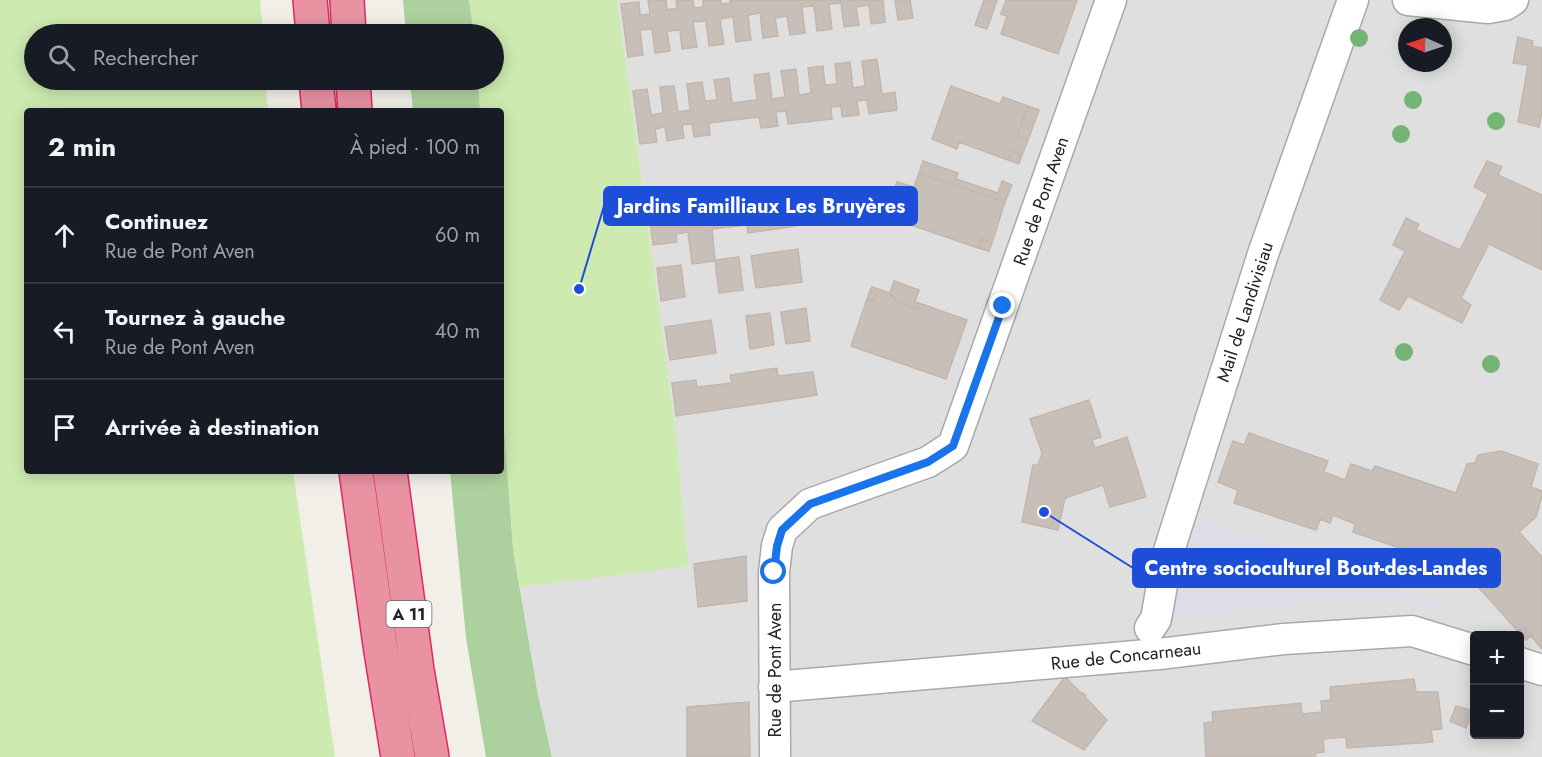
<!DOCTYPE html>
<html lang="fr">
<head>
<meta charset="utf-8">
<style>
	body { margin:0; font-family:Jost,sans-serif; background:#20242c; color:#f1f3f6 }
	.controls { position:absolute; right:18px; bottom:18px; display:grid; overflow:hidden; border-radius:6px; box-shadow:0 3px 15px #0003 }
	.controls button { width:54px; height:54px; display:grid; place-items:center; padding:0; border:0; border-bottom:2px solid #363941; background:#171b24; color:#f1f3f6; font:30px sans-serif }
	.compass { position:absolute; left:1398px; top:18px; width:54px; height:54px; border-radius:50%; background:#171b24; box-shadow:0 3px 15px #0003; rotate:273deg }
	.stop { position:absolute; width:18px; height:18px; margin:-14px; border:4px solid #1a73e8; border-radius:50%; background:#fff }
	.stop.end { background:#1a73e8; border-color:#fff; box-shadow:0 2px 6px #0008 }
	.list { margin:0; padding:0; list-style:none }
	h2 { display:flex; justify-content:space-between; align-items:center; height:78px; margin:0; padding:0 24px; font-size:26px }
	h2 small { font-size:20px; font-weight:400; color:#9ea1a6 }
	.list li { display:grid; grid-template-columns:39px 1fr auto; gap:18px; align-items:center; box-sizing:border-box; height:96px; padding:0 24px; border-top:2px solid #363941 }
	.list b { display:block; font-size:22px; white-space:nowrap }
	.list p { margin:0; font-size:20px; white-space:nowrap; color:#9ea1a6 }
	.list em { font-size:20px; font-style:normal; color:#9ea1a6 }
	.icon { flex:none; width:33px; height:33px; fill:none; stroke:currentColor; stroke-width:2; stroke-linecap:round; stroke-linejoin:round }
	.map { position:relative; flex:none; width:1542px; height:757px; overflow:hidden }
	.search { position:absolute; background:#171b24; box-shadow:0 3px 15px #0003; left:24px; top:24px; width:480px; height:66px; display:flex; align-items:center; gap:15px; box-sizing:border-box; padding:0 21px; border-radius:33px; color:#9ea1a6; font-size:22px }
	.panel { position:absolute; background:#171b24; box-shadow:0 3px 15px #0003; left:24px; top:108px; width:480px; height:366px; border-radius:6px }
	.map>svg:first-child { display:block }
</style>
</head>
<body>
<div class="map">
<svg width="1542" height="757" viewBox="0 0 1542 757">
	<rect width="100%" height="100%" fill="#f2efe9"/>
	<!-- residential -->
	<path fill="#e0dfdf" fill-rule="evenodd" d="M617 0H1542V757H552L538 695 520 587 689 565 686 544 677 439ZM1407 27H1443V63H1407ZM1474 636H1520V734H1474Z"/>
	<!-- grass -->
	<path fill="#cdebb0" d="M0 0H260L263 34H34V80H265L268 111H27V471H293L335 757H0Z
		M469 0H617L677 439 686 544 689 566 520 587 513 549 501 387V111H480L478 80H494V34H474Z"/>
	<!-- forest -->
	<path fill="#add19e" d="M403 0H469L474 34H406Z
		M410 80H478L480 111H413Z
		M501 387 513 549 538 695 552 757H486L466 638 450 471H501Z"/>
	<!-- plaza -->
	<path fill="#dddde8" d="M1201 520 1417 595 1451 611 1381 597 1282 605 1168 619Z"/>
	<!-- building -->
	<path fill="#c7bfb8" stroke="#c4b6ab" stroke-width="1.5" d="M648 0H666L667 10 677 8 676 0H693L694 8 703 7V0H721V4L731 3 730 0H883L885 22 871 24 869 5 856 7 859 25 844 27 841 3 829 4 832 29 817 31 814 6 802 7 805 33 790 35 787 16 775 18 778 36 763 38 760 13 748 15 751 40 736 42 733 17 720 19 724 44 709 46 706 21 693 22 697 47 682 49 680 30 667 31 670 51 655 53 652 29 640 30 643 55 628 57 621 4 639 2 640 15 650 14Z
		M895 0H910L913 18 898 20Z
		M984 0H997L987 29 975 25Z
		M1006 0H1077L1058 54 1001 34 1007 16 1001 14Z
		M1518 37 1533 41 1532 46 1542 48V111L1539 127 1518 122 1528 65 1513 63Z
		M877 59 882 94 895 92 897 110 869 114 867 100 857 101 859 115 842 117 841 106 831 107 832 119 788 124 786 111 776 112 778 126 761 128 759 117 709 123 710 135 694 137 692 124 682 125 684 138 667 141 665 127 655 129 657 142 640 144 633 91 647 89 651 115 663 113 660 87 674 86 678 112 690 110 687 84 702 82 705 101 717 100 714 80 729 78 732 103 757 100 754 75 769 73 772 99 785 97 781 71 796 69 799 95 811 93 808 68 823 66 825 85 837 84 835 64 850 62 853 88 865 86 862 61Z
		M951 86 1000 104 1003 97 1028 106 1017 136 1028 140 1022 155 1012 151 1008 160 959 142 957 149 932 139Z
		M1028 106 1039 110 1028 140 1017 136Z
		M1012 151 1022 155 1019 164 1008 160Z
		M923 161 958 173 956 179 998 193 1002 181 1012 185 1005 202 919 173Z
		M1487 161 1502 167 1498 175 1542 195V270L1489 244 1461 298 1471 305 1462 323 1408 296 1399 310 1380 300 1405 251 1393 245 1406 218 1419 224 1416 230 1460 250 1488 194 1474 187Z
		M919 173 1005 202 992 243 981 239 978 248 885 216 897 182 914 187Z
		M790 193 795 226 748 233 747 225 712 229 715 260 739 257 743 290 719 293 715 261 692 264 688 232 676 234 677 242 653 245 649 212Z
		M981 239 992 243 989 251 978 248Z
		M798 249 802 282 756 288 751 256Z
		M681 265 685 297 661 301 657 268Z
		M894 281 919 290 915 302 919 303 917 309 897 302 890 293Z
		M872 287 890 293 897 302 917 309 919 303 967 320 946 379 851 346 867 299 874 301 876 295 870 290Z
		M870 290 876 295 874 301 867 299Z
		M806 308 810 341 786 344 781 312Z
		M770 313 774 345 750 349 746 316Z
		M711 320 716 353 670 360 665 327Z
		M777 368 778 376 813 372 817 395 676 416 672 383 696 380 697 387 732 383 730 375Z
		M1089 400 1101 437 1092 440 1095 448 1127 437 1146 497 1110 507 1103 485 1065 498 1058 530 1022 522 1033 465H1038L1042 453 1030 419Z
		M1249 433 1328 461 1324 472 1345 480 1351 464 1372 471 1375 466 1456 493 1467 464 1475 463 1478 455 1501 451 1538 464 1531 487 1542 491V496L1536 517 1519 532 1542 557V649L1531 636 1526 640 1461 568 1459 572 1447 567 1444 576 1427 570 1431 559 1353 532 1355 524 1333 515 1330 523 1320 519 1316 530 1234 503 1238 490 1218 482 1233 441 1244 445Z
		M746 556 747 601 698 607 694 564Z
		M1065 677 1082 694 1083 693 1086 696 1085 697 1107 720 1084 750 1032 721Z
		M1414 679 1416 692H1438L1442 729 1431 730 1433 742 1347 748 1346 737 1323 739 1324 752 1315 753 1316 757H1206L1204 723 1213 722 1212 712 1301 703 1302 714 1322 712 1321 701 1331 700 1330 687Z
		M749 702 750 757H687V707Z
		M1456 706 1473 711 1466 728 1450 721Z"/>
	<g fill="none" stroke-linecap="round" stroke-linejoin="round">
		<!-- street casing -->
		<g stroke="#a9a9a9" stroke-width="33">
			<path id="street" d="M1408 0 1488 8 1505 5 1513 0
				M1150 628 1156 619 1167 557 1263 254 1353 0
				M1520 663 1542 670
				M774 687 1159 654 1284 639 1412 631 1474 650
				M775 757 774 572 777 546 782 530 810 504 928 462 953 446 1111 0"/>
		</g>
		<!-- highway casing -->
		<g stroke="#dc2a67" stroke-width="36">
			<path id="highway" d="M310 0 313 34
				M347 0 349 34
				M316 80 319 111
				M353 80 355 111
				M356 471 380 645 398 757
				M390 471 417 670 432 757"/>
		</g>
		<!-- street -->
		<use href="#street" stroke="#fff" stroke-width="30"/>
		<!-- highway -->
		<use href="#highway" stroke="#e892a2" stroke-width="33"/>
	</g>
	<!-- trees -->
	<g fill="#74b475">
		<circle cx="1359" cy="38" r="9"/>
		<circle cx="1413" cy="100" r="9"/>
		<circle cx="1496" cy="121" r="9"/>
		<circle cx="1401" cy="134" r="9"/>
		<circle cx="1404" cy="352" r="9"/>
		<circle cx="1491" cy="364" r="9"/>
	</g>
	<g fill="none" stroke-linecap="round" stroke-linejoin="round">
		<!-- route -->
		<path stroke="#1a73e8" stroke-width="8" d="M774 572 777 546 782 530 810 504 928 462 953 446 1003 306"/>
	</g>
	<g text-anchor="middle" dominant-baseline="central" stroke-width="4.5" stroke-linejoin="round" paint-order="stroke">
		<!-- shield labels -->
		<rect fill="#fff" stroke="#646464" stroke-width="1.5" x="386.5" y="601" width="45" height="26" rx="4.5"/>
		<g font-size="16" font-weight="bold" fill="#222">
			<text x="409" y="614">A 11</text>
		</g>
		<!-- street labels -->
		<g font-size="18" fill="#222" stroke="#fff">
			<text transform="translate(1041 201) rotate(-71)">Rue de Pont Aven</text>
			<text transform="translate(1245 312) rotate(-72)">Mail de Landivisiau</text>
			<text transform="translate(1126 656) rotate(-6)">Rue de Concarneau</text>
			<text transform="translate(775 670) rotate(-90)">Rue de Pont Aven</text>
		</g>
	</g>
	<!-- callouts -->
	<path fill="none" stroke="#1d4ed8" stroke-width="2" d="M579 289L604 206M1044 512L1133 568"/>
	<g fill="#1d4ed8" stroke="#fff" stroke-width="2">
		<circle cx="579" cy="289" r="6"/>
		<circle cx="1044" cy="512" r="6"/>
	</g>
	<g fill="#1d4ed8" stroke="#1d4ed8" stroke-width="2">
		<rect x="604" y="187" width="313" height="38" rx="6"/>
		<rect x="1133" y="549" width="367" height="38" rx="6"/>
	</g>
	<g font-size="20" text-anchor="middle" font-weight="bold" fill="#fff">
		<text x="761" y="213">Jardins Familliaux Les Bruyères</text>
		<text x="1316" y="575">Centre socioculturel Bout-des-Landes</text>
	</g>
</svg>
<div class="controls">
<button>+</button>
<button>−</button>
</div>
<svg class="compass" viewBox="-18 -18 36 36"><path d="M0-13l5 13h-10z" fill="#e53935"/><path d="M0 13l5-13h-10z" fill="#9ea1a6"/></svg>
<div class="stop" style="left:774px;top:572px"></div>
<div class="stop end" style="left:1003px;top:306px"></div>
<div class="search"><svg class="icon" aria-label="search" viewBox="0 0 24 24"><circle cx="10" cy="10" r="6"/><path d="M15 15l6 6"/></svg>Rechercher</div>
<section class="panel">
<h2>2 min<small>À pied · 100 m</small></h2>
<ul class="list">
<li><svg class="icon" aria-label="ahead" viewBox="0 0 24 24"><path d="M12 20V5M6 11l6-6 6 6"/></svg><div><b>Continuez</b><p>Rue de Pont Aven</p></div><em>60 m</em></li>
<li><svg class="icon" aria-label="left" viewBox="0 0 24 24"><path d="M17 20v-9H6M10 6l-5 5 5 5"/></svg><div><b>Tournez à gauche</b><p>Rue de Pont Aven</p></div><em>40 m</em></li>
<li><svg class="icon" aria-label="arrive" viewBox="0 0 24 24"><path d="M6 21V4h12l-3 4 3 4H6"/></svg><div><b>Arrivée à destination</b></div></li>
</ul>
</section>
</div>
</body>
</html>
